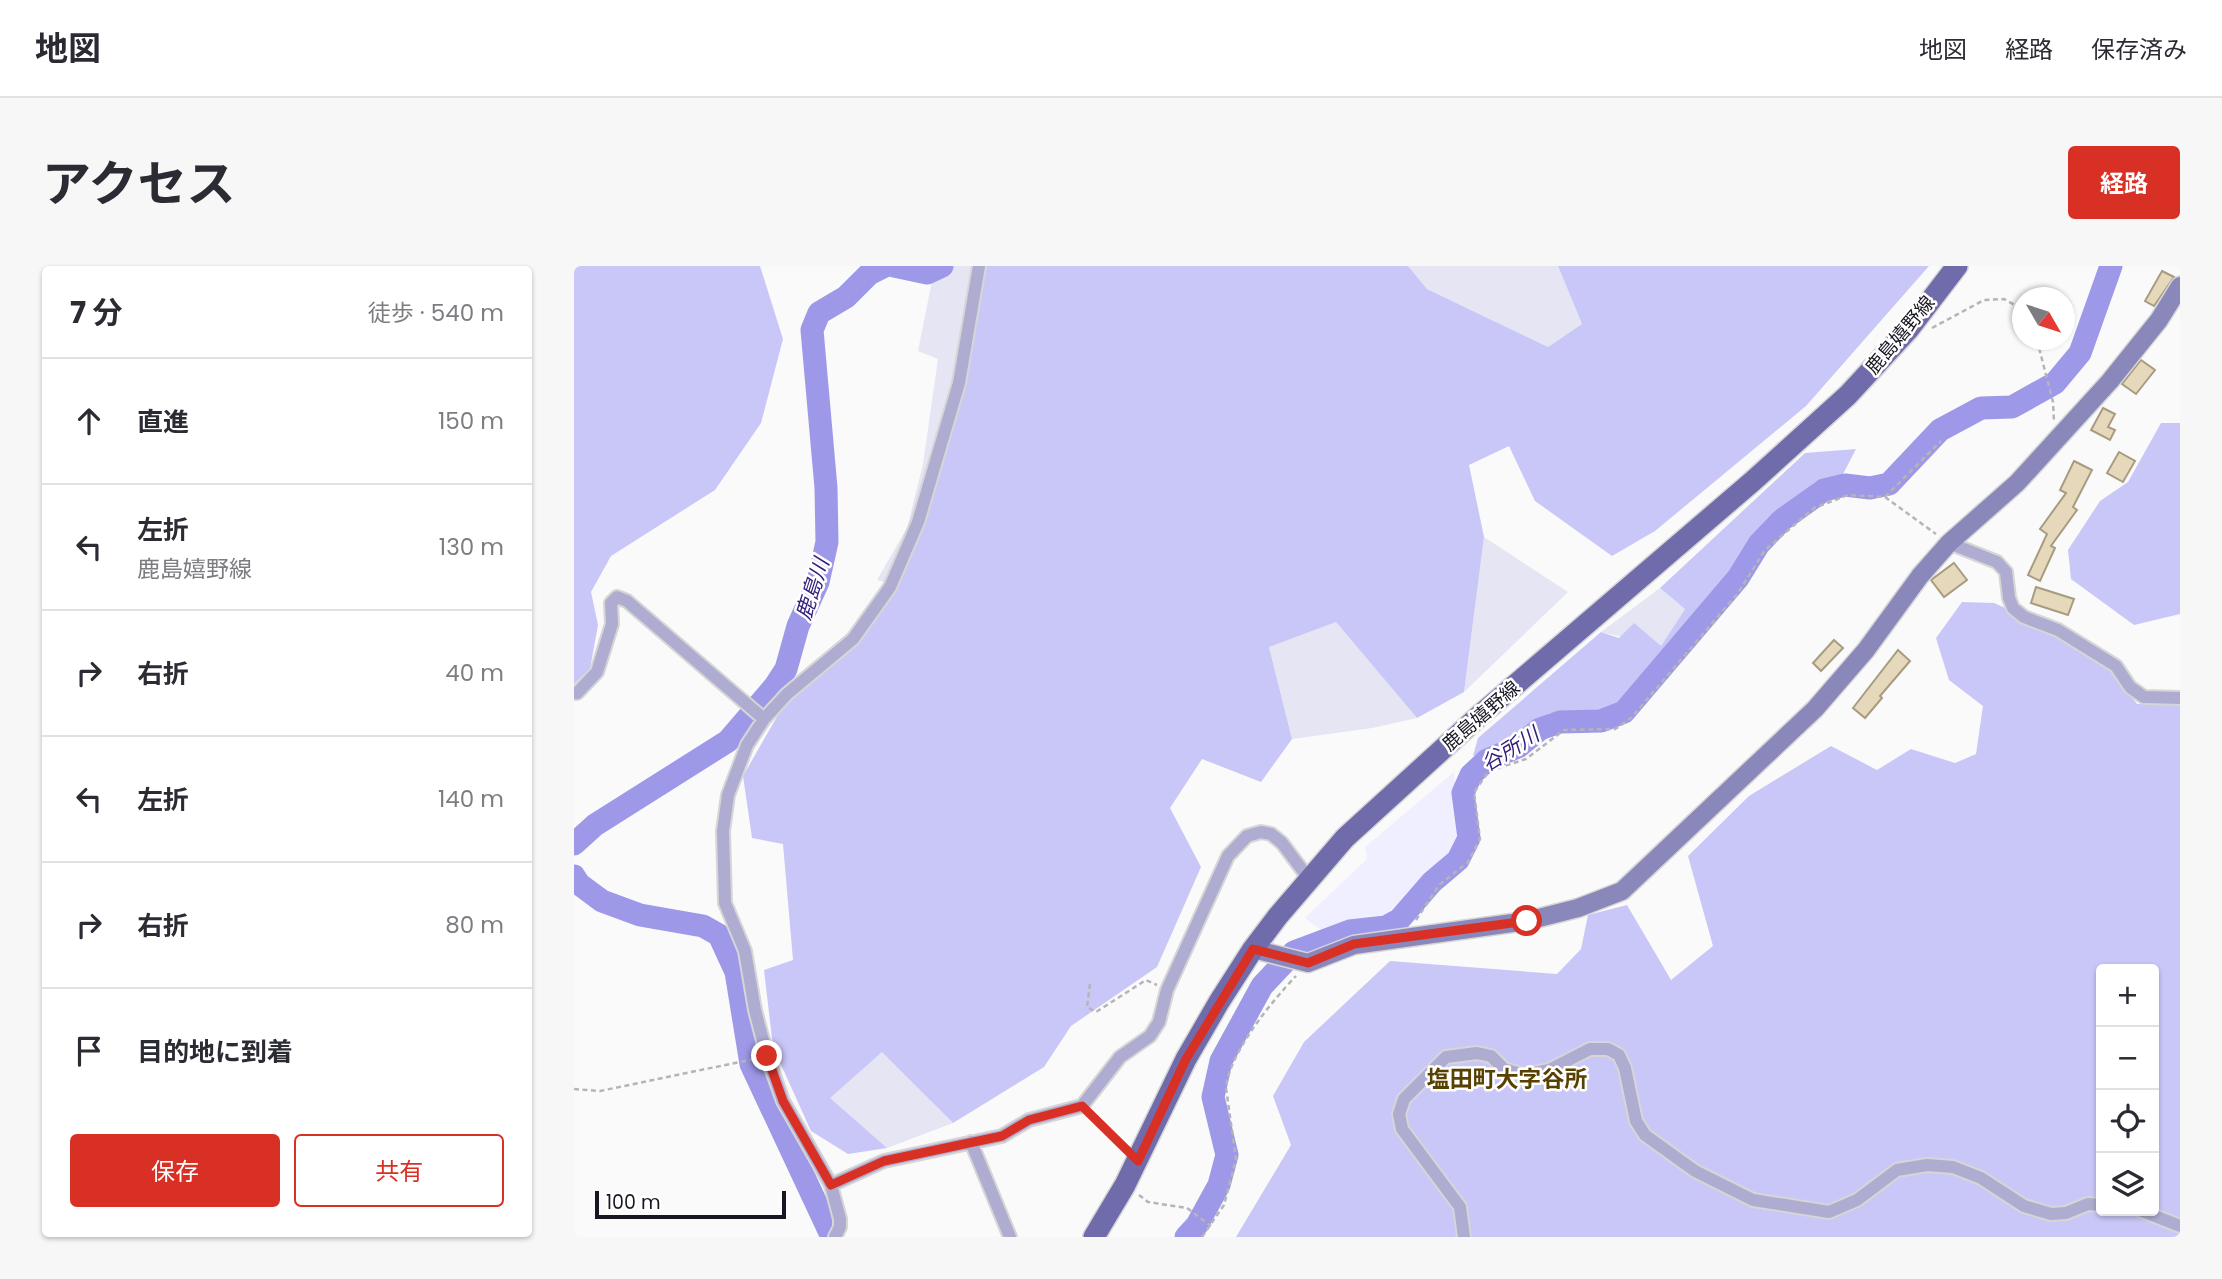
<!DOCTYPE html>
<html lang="ja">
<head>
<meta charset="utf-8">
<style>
	body { margin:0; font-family:Poppins,"Noto Sans JP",sans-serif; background:#f7f7f7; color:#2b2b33 }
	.controls { position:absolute; right:21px; bottom:21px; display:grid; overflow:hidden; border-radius:7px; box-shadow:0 2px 5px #0004 }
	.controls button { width:63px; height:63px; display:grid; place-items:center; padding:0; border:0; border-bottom:2px solid #e1e1e2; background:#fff; color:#2b2b33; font:35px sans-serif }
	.compass { position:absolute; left:1438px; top:21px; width:63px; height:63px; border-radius:50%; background:#fff; box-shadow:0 2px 5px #0004; rotate:129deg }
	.scale { position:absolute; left:21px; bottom:18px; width:191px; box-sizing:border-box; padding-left:7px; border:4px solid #171621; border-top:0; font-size:19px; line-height:24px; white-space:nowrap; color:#171621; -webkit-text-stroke:5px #fff; paint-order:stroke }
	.stop { position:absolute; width:21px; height:21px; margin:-16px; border:5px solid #d93025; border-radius:50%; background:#fff }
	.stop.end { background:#d93025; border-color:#fff; box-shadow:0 2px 7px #0008 }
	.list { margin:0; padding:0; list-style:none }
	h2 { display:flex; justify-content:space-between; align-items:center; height:91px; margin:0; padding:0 28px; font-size:30px }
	h2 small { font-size:23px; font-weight:400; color:#7c7c81 }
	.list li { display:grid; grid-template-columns:46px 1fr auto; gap:21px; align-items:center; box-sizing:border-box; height:126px; padding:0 28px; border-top:2px solid #e1e1e2 }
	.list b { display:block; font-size:26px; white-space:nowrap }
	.list p { margin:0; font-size:23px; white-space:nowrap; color:#7c7c81 }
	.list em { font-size:23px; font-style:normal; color:#7c7c81 }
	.actions { display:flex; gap:14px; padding:21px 28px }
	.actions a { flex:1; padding:16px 0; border:2px solid #d93025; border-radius:7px; text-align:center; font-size:24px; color:#d93025 }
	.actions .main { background:#d93025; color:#fff }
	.icon { flex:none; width:38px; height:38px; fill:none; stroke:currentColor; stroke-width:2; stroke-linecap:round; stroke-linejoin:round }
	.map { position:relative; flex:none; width:1606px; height:971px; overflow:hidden; border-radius:7px }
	header { display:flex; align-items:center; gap:42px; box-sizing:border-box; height:98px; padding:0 35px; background:#fff; border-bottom:2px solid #e1e1e2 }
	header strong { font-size:33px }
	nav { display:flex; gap:38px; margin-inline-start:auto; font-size:24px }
	.intro { display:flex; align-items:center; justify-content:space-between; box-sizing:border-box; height:168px; padding:0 42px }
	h1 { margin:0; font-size:49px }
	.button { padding:18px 32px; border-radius:7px; background:#d93025; color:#fff; font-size:24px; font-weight:700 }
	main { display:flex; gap:42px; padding:0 42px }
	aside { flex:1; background:#fff; border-radius:7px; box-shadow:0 2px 5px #0004 }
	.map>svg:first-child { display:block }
</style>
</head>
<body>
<header>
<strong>地図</strong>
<nav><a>地図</a><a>経路</a><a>保存済み</a></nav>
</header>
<div class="intro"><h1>アクセス</h1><a class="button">経路</a></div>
<main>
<aside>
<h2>7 分<small>徒歩 · 540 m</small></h2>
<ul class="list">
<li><svg class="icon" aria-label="ahead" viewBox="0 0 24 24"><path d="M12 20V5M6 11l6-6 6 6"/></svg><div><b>直進</b></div><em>150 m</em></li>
<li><svg class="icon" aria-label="left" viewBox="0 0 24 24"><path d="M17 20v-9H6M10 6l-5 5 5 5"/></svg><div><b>左折</b><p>鹿島嬉野線</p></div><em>130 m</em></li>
<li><svg class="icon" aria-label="right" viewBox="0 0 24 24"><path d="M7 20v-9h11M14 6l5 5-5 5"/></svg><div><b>右折</b></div><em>40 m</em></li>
<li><svg class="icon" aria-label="left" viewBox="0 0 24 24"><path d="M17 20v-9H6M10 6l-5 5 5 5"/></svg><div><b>左折</b></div><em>140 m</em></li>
<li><svg class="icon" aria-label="right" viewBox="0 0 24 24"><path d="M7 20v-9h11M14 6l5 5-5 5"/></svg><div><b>右折</b></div><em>80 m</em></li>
<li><svg class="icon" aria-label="arrive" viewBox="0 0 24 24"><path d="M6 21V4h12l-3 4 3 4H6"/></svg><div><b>目的地に到着</b></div></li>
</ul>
<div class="actions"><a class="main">保存</a><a>共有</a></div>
</aside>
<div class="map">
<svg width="1606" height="971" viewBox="0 0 1606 971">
	<rect width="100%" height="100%" fill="#fafafa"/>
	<!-- built -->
	<path fill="#efefff" d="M880 506 886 568 878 590 849 613 818 654 750 666 731 652 793 593 791 581Z"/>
	<!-- green -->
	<path fill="#e5e5f3" d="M361 0H413L388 129 323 320 303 314 333 262 349 198 364 93 344 85Z
		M834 0H984L1008 58 974 81 853 23Z
		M910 271 994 326 890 426Z
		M1086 322 1111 343 1087 380 1027 366Z
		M762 356 843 452 798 462 718 473 695 381Z
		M308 785 379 857 313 882 255 832Z"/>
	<!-- forest -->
	<path fill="#c8c7f8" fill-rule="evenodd" d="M0 0H186L209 73 187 157 141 224 37 290 17 326 24 359 16 403 0 418Z
		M413 0H834L853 23 974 81 1008 58 984 0H1355L1232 140 1081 265 1038 290 961 235 935 180 895 199 910 271 890 426 843 452 762 356 695 381 718 473 687 516 628 493 596 542 627 601 583 701 497 760 470 801 379 857 308 786 256 832 313 882 274 888 237 865 199 781 190 704 219 694 209 578 178 572 169 510 212 435 272 389 323 320 388 129Z
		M1587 157H1606V348L1560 359 1497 313 1494 284 1526 235 1554 216Z
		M1282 183 1268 210 1240 217 1174 274 1147 324 1047 437 1025 447H976L939 477 899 490 904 472 1027 366 1045 372 1060 357 1087 380 1111 343 1086 322 1231 187Z
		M1388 336 1420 337 1494 370 1536 402 1563 438H1606V971H662L717 879 699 830 730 776 816 695 983 708 1007 683 1014 649 1053 639 1097 714 1139 680 1114 590 1175 530 1257 480 1303 504 1337 483 1381 497 1402 488 1409 440 1375 414 1362 372ZM1527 703H1580V945H1527Z"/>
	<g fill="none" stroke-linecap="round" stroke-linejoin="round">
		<!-- river -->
		<path stroke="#9d98e7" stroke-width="23" d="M320 0 353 7 368 0
			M0 578 21 559 154 475 201 420 212 403 224 360 244 316 253 276 252 222 238 64 245 47 272 31 295 8 311 0
			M0 610 5 618 28 635 66 649 129 660 145 669 162 706 177 798 258 971
			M612 971 623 959 645 919 653 889 639 831 647 795 688 720 720 686 776 665 812 661 825 654 858 616 884 594 895 572 889 527 897 509 913 494 944 481 966 463 986 456 1027 455 1050 446 1164 312 1185 278 1208 254 1250 224 1271 219 1296 222 1315 218 1366 164 1407 142 1438 141 1481 117 1506 87 1537 0"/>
	</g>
	<!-- building -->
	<path fill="#e6d9bb" stroke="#a89c80" stroke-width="2" d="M1588 5 1600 11 1580 40 1571 35Z
		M1567 94 1581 104 1562 128 1548 118Z
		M1529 142 1541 148 1534 161 1541 164 1536 174 1517 164Z
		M1545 186 1561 195 1549 216 1533 207Z
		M1500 195 1518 204 1499 241 1503 244 1477 280 1481 282 1466 315 1454 309 1473 268 1466 263 1492 227 1486 224Z
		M1380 297 1393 314 1370 331 1357 314Z
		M1462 321 1500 333 1494 349 1457 337Z
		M1260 374 1269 382 1247 405 1239 397Z
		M1324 384 1336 395 1306 430 1308 432 1291 452 1279 442Z"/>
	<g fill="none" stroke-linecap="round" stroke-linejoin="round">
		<!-- street casing -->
		<g stroke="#d6d6d7" stroke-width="16">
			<path id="street" d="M1375 277 1423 296 1432 306 1435 332 1439 342 1450 351 1484 364 1542 400 1556 421 1570 431 1606 432
				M0 427H3L23 406 38 358 37 337 43 331 53 335 190 453
				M397 876 436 971
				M257 919 310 895 428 870 455 854 508 840 546 791 576 770 585 756 593 724 654 590 673 570 687 566 697 568 708 577 735 613
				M1568 945 1606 960
				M261 971 266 961V953L257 919 209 835 193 790 181 744 171 685 151 637 149 565 154 529 173 479 190 453 213 428 279 373 316 321 344 256 385 117 405 0
				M890 971 886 941 828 863 825 848 830 833 872 791 903 787 917 790 930 803 950 809 975 804 1016 783H1034L1045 789 1051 802 1062 855 1071 869 1121 905 1179 934 1255 946 1283 934 1323 904 1353 899 1379 901 1407 912 1450 940 1477 948 1492 947 1514 938 1527 939"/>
		</g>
		<!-- secondary casing -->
		<g stroke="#d6d6d7" stroke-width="21">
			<path id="secondary" d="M679 683 734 697 780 679 953 655 1004 642 1048 625 1241 443 1292 384 1346 310 1375 277 1443 217 1536 115 1585 54 1606 20"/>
		</g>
		<!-- primary casing -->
		<g stroke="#d6d6d7" stroke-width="24">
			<path id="primary" d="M520 971 551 919 612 793 645 736 679 683 704 650 771 572 905 450 1179 215 1274 129 1334 64 1383 0"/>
		</g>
		<!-- path -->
		<path stroke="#b5b4b8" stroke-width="2.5" stroke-dasharray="5 3.5" stroke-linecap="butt" d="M1358 62 1410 34 1430 33 1448 43
			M1463 74 1479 136 1480 156
			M1311 231 1362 268
			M842 654 865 619 894 596 906 573 900 526 915 505 952 493 990 464 1041 463 1057 452 1164 327 1191 284 1240 242 1274 229 1311 231 1367 175
			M516 718 513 741 522 746 572 714 583 719
			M0 823 26 825 180 793
			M515 847 551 882
			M565 929 574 936 613 942 637 960
			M628 971 650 939 662 893 652 822C655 787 698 735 722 710"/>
		<!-- street -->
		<use href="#street" stroke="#aeadd1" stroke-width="12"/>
		<!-- secondary -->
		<use href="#secondary" stroke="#8a87bb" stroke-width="18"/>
		<!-- primary -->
		<use href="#primary" stroke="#706cab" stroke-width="21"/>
	</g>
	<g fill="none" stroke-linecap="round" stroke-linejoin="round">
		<!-- route -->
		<path stroke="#d93025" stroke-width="9" d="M193 790 209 835 257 919 310 895 428 870 455 854 508 840 564 895 612 793 679 683 734 697 780 678 953 655"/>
	</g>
	<g text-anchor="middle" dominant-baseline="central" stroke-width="5" stroke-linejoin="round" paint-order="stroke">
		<!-- street labels -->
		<g font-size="19" fill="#171621" stroke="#fff">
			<text transform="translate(1326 69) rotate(-50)">鹿島嬉野線</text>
			<text transform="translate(907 450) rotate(-41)">鹿島嬉野線</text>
		</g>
		<!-- water labels -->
		<g font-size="21" font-style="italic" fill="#35217c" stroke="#fff">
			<text transform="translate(238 323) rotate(-72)">鹿島川</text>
			<text transform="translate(936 483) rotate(-32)">谷所川</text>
		</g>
		<!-- quarter labels -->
		<g font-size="23" font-weight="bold" fill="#584100" stroke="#fff">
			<text x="933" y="813">塩田町大字谷所</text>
		</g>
	</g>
</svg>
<div class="controls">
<button>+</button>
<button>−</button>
<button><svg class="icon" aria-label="locate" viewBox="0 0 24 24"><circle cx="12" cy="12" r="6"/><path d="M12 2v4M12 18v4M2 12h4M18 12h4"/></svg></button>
<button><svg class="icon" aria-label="layers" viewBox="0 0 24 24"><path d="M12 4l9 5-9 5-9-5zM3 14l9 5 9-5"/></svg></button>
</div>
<svg class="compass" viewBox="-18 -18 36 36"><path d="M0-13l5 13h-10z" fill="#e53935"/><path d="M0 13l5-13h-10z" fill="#7c7c81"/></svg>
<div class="scale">100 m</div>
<div class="stop" style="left:953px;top:655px"></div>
<div class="stop end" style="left:193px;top:790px"></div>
</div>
</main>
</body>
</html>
